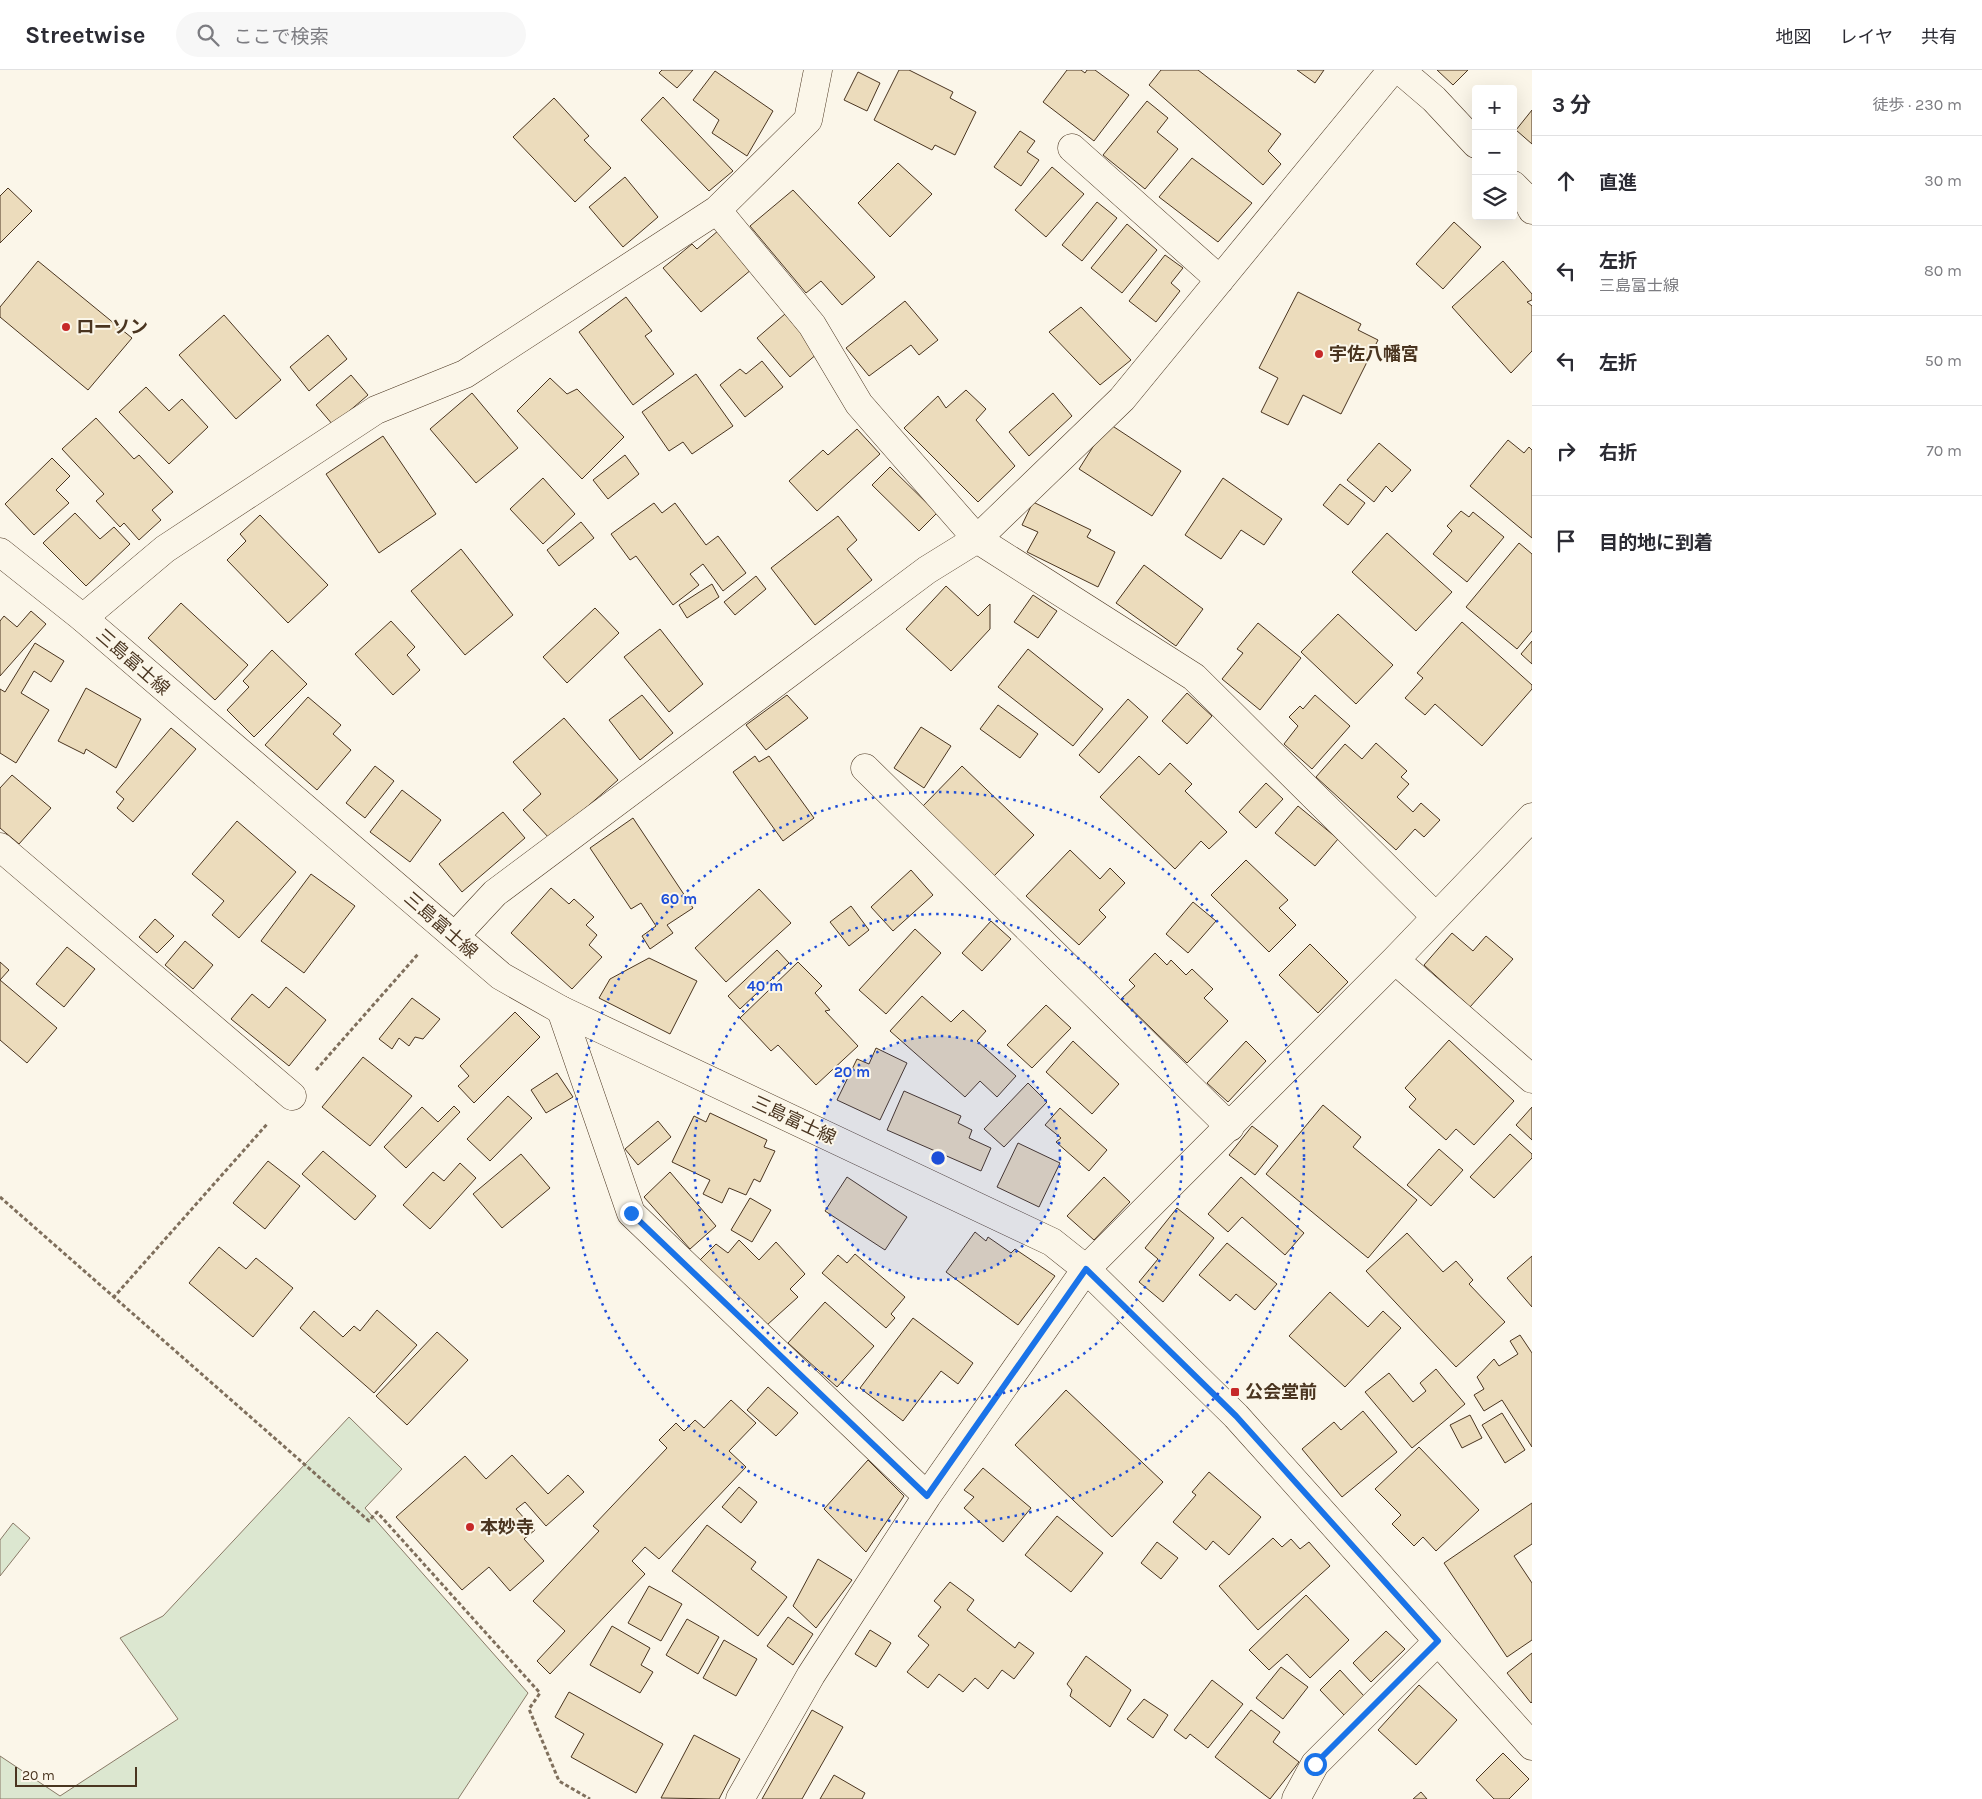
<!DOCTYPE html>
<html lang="ja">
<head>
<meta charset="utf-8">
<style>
	body { margin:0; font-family:Karla,"Noto Sans JP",sans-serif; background:#f7f7f7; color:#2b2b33 }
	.controls { position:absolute; right:15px; top:15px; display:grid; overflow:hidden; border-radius:5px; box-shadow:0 5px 20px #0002 }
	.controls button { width:45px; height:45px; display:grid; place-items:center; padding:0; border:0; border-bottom:1px solid #e1e1e2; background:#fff; color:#2b2b33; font:25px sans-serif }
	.scale { position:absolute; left:15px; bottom:12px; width:122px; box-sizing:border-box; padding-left:5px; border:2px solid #4a3520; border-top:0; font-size:14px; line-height:18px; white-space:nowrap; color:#4a3520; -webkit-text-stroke:4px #fbf6e9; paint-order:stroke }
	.stop { position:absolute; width:15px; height:15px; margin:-11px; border:4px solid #1a73e8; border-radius:50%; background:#fff }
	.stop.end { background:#1a73e8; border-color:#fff; box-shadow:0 1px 5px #0008 }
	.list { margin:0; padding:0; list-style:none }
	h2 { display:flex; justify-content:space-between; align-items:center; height:65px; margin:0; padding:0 20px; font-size:21px }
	h2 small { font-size:16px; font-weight:400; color:#7c7c81 }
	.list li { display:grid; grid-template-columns:32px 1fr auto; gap:15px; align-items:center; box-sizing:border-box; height:90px; padding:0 20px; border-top:1px solid #e1e1e2 }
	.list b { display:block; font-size:19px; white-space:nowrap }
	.list p { margin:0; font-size:16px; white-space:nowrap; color:#7c7c81 }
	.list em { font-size:16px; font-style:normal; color:#7c7c81 }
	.icon { flex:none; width:28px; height:28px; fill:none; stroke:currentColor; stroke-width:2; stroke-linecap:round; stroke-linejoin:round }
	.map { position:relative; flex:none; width:1532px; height:1729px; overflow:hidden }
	header { display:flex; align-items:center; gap:30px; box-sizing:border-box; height:70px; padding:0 25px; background:#fff; border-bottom:1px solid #e1e1e2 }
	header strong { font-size:24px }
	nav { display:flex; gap:28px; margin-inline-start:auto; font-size:18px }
	.search { width:350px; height:45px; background:#f7f7f7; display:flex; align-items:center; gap:12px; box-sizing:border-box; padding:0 18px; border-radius:28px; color:#7c7c81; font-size:19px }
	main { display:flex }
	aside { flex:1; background:#fff }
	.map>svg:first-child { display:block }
</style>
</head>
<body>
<header>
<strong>Streetwise</strong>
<div class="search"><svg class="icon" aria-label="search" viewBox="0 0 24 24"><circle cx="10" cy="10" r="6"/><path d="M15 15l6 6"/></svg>ここで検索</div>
<nav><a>地図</a><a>レイヤ</a><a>共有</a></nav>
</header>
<main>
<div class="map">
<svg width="1532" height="1729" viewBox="0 0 1532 1729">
	<rect width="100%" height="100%" fill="#fbf6e9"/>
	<!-- green -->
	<path fill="#dce7d0" stroke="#887966" d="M349 1347 402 1399 365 1438 528 1623 458 1729H0V1686L60 1726 178 1649 120 1568 163 1546Z
		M13 1453 30 1468 0 1506V1470Z"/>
	<!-- building -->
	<path fill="#ecdcbc" stroke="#4a3520" d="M662 0H693L677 18 659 3Z
		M899 0H909L953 22 950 28 976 42 955 85 935 75 932 80 874 50Z
		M1067 0H1081L1085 3 1087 0H1095L1129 25 1094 71 1043 32Z
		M1161 0H1198L1281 64 1268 81 1281 94 1263 115 1149 15Z
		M1297 0H1324L1315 13Z
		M1437 0H1468L1453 15Z
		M715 1 773 41 747 86 712 63 719 50 693 30Z
		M858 2 880 13 867 41 844 30Z
		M663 27 733 101 709 121 641 50Z
		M554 28 589 66 584 70 611 98 575 132 513 67Z
		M1147 31 1168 48 1157 62 1178 79 1145 119 1103 85Z
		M1532 40V74L1516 60Z
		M1020 61 1035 71 1027 82 1039 90 1021 116 994 97Z
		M1192 88 1252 133 1218 172 1159 127Z
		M898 93 932 124 890 167 858 133Z
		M1052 97 1084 124 1046 167 1015 140Z
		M625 107 658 147 623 177 589 137Z
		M8 118 32 141 0 173V126Z
		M793 120 875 207 842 235 821 211 806 223 750 156Z
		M1097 132 1117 148 1082 191 1062 175Z
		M1454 152 1481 177 1443 219 1416 194Z
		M1127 154 1157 180 1122 223 1091 198Z
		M719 160 752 199 701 242 663 198 692 174 697 179Z
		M1165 185 1183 198 1171 213 1180 221 1156 252 1129 231Z
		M38 191 132 268 88 320 0 247V237Z
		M1503 191 1532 224V230L1527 232 1532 236V281L1511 303 1452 237Z
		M1298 222 1361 254 1358 260 1378 270 1341 344 1303 325 1288 355 1261 342 1278 308 1259 298Z
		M626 227 652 261 645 266 674 304 633 335 579 262Z
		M905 231 938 270 919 285 911 275 869 306 846 278Z
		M1081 237 1131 290 1100 315 1049 262Z
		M785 244 818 283 790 307 757 268Z
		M224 245 281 310 236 349 179 285Z
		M328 265 347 289 309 321 290 297Z
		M762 291 783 317 745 347 720 315 740 299 746 304Z
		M696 304 733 356 692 384 683 372 669 381 642 342Z
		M351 305 368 325 333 355 316 335Z
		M550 308 567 324 577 319 624 367 582 409 517 341Z
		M146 317 169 341 182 329 208 357 169 394 119 342Z
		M966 320 986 339 976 350 1015 396 978 432 904 358 938 326 946 338Z
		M472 323 518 378 476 413 430 359Z
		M1053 323 1072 346 1029 386 1009 362Z
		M96 348 134 389 139 385 173 422 152 440 161 450 139 470 124 453 120 457 96 431 104 424 62 379Z
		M1108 353 1181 401 1152 446 1079 399Z
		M857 359 880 384 817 441 789 411 823 380 828 385Z
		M383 366 436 444 379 483 326 404Z
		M1508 370 1524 383 1529 377 1532 380V468L1470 416Z
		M1379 373 1411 400 1392 422 1386 416 1374 432 1347 410Z
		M625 385 639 404 608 429 593 410Z
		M52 388 70 406 56 420 69 433 34 465 5 434Z
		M890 397 937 443 919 461 872 415Z
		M543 408 575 444 543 474 510 439Z
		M1223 408 1282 449 1264 475 1241 460 1221 489 1185 465Z
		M1340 414 1365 433 1348 455 1323 435Z
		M1033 432 1091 460 1087 467 1115 482 1098 517 1027 482 1038 462 1022 455Z
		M654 433 662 443 675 433 706 475 718 466 746 503 723 521 703 494 690 504 699 515 673 535 636 486 630 490 611 464Z
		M1461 441 1469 447 1473 442 1504 467 1467 512 1433 484 1452 461 1447 456Z
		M75 443 100 469 114 457 130 474 86 516 43 473Z
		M260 445 328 515 288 553 227 490 246 471 240 464Z
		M838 446 857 470 847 479 872 510 815 555 771 498Z
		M581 452 594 468 559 496 547 480Z
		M1387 463 1452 522 1416 561 1352 502Z
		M1519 473 1532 484V561L1517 579 1466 537Z
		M461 479 513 545 465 585 411 521Z
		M1144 495 1203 539 1176 576 1116 533Z
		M756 506 766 519 735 545 724 532Z
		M712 514 719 527 687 548 679 535Z
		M946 516 978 546 990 534V559L951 601 906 559Z
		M1033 525 1057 541 1038 568 1014 552Z
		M181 533 248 595 215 630 148 568Z
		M595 538 619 563 567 613 543 587Z
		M31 541 46 554 0 606V551L4 546 17 557Z
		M1338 544 1393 595 1356 634 1301 582Z
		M391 551 415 577 407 585 420 600 393 625 355 584Z
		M1462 552 1532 615V619L1482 676 1435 634 1425 645 1405 628 1423 608 1417 603Z
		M1258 553 1301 588 1260 640 1222 609 1243 583 1237 579Z
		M660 559 703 614 669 642 624 587Z
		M1532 571V594L1521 584Z
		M35 573 64 591 51 612 34 601 21 623 49 640 16 693 0 683V619L5 622Z
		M1028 579 1103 639 1073 676 998 617Z
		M272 580 307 614 254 667 227 640 249 617 243 611Z
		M86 618 141 649 116 698 86 679 84 684 58 671Z
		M1187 623 1212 646 1187 674 1162 651Z
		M642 625 673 663 640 690 609 650Z
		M787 625 808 648 766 680 746 655Z
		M1315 625 1350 656 1312 699 1284 674 1298 656 1289 647 1300 636 1303 639Z
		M308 627 341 655 333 664 351 680 317 720 265 675Z
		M1128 629 1148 647 1099 703 1079 685Z
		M998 635 1038 664 1020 688 980 659Z
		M564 648 618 710 550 769 523 740 541 724 513 692Z
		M921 657 951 676 924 718 894 698Z
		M171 658 196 679 133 752 117 738 124 729 116 722Z
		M1376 673 1407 701 1401 707 1409 714 1397 727 1413 742 1421 733 1440 750 1424 767 1415 759 1396 780 1316 707 1345 674 1362 689Z
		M755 686 759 692 769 686 814 748 783 771 733 702Z
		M1139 686 1159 705 1170 693 1192 714 1185 721 1227 762 1209 779 1201 771 1175 799 1100 727Z
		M375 696 394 711 365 748 346 733Z
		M962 696 1034 765 994 806 922 737Z
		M12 705 51 738 19 774 0 758V718Z
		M1266 713 1283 729 1256 758 1239 742Z
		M402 720 441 750 410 792 370 762Z
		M1298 736 1338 769 1315 796 1275 763Z
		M503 742 525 768 462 822 439 794Z
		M633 748 693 838 667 855 673 863 650 879 642 866 656 856 641 833 631 839 590 778Z
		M237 751 296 802 239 868 212 845 224 831 192 804Z
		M1070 780 1100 809 1110 798 1125 813 1099 840 1106 847 1079 875 1026 826Z
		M1246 790 1288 830 1279 838 1296 855 1269 882 1211 825Z
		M911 800 933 825 893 861 871 837Z
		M311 804 355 836 304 903 261 871Z
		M551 818 569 834 574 829 594 847 586 855 597 865 589 875 602 887 572 919 511 863Z
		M759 819 791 853 726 912 695 878Z
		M1193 832 1216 851 1188 883 1166 864Z
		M851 836 869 860 849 876 830 852Z
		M155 849 174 866 157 883 139 867Z
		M991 851 1011 869 982 901 962 883Z
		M915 859 941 883 886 944 859 920Z
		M1452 863 1473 881 1486 866 1513 889 1470 937 1424 895Z
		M185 871 213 895 193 919 165 895Z
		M1310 874 1348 912 1318 943 1279 905Z
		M67 877 95 899 64 937 36 914Z
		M777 880 789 893 740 939 728 926Z
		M1155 883 1167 895 1171 890 1186 905 1192 899 1213 919 1204 928 1228 951 1187 993 1121 929 1135 916 1129 910Z
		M649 888 697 911 670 964 599 928 610 909Z
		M0 892 9 900 0 910Z
		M798 892 822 916 815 923 830 940 825 941 858 976 816 1015 778 975 771 981 740 948Z
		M0 910 57 958 27 993 0 970Z
		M286 917 326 950 289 996 231 949 252 924 269 938Z
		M922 926 951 952 963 940 986 961 977 971 1016 1006 997 1027 980 1011 965 1027 890 961Z
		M412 928 440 949 423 969 415 967 409 976 399 968 392 979 379 969Z
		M1046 935 1071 958 1032 998 1007 975Z
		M515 942 540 967 474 1033 458 1016 469 1006 460 996Z
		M1449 970 1514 1031 1474 1075 1456 1059 1446 1070 1409 1037 1416 1029 1405 1018Z
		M1073 971 1119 1014 1092 1044 1046 1002Z
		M1246 971 1266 991 1228 1032 1207 1013Z
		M876 978 907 993 880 1050 837 1030 857 989 869 994Z
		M363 987 412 1026 370 1076 322 1037Z
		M557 1003 573 1027 546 1043 531 1020Z
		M1028 1013 1047 1032 1004 1077 984 1059Z
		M904 1021 961 1046 958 1053 972 1060 969 1068 991 1078 981 1101 887 1060Z
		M508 1026 532 1048 490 1091 467 1069Z
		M1323 1035 1361 1067 1353 1077 1417 1130 1368 1188 1266 1104Z
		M454 1036 460 1042 406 1098 384 1077 422 1037 438 1052Z
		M1532 1037V1070L1516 1055Z
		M1060 1038 1107 1080 1089 1101 1056 1072 1061 1068 1045 1055Z
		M710 1043 767 1070 764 1077 775 1081 760 1112 754 1109 746 1125 729 1118 722 1133 703 1124 710 1110 672 1092 694 1046 706 1052Z
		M658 1051 671 1067 638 1095 625 1079Z
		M1252 1056 1278 1076 1255 1105 1229 1085Z
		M1510 1064 1532 1084V1088L1494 1128 1470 1107Z
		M1018 1073 1060 1093 1039 1137 997 1117Z
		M1439 1079 1463 1100 1431 1136 1407 1115Z
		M323 1081 376 1126 355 1150 302 1104Z
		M521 1084 550 1118 502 1158 473 1124Z
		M268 1091 300 1116 265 1159 233 1133Z
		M460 1093 476 1108 430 1159 403 1135 433 1102 444 1111Z
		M670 1102 716 1156 690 1179 644 1127Z
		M847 1107 907 1147 885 1180 825 1141Z
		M1104 1107 1130 1132 1094 1170 1067 1146Z
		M1241 1107 1304 1163 1285 1185 1242 1147 1228 1162 1208 1144Z
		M750 1128 771 1140 752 1172 731 1160Z
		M1177 1138 1214 1168 1163 1232 1139 1212 1158 1189 1145 1178Z
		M975 1162 986 1171 988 1167 1011 1183 1015 1179 1055 1206 1018 1255 946 1202Z
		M1407 1163 1443 1202 1456 1191 1473 1210 1469 1214 1505 1252 1456 1297 1366 1201Z
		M739 1170 759 1190 776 1172 805 1204 790 1219 798 1227 767 1255 700 1190 716 1174 728 1183Z
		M1227 1173 1277 1214 1255 1240 1236 1224 1230 1231 1199 1205Z
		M219 1177 246 1199 256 1188 293 1218 253 1267 189 1213Z
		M855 1184 905 1227 891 1244 895 1248 886 1258 822 1203 838 1185 847 1193Z
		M1532 1186V1237L1507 1208Z
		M1330 1222 1368 1257 1383 1241 1401 1258 1345 1317 1289 1266Z
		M825 1232 874 1276 837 1317 788 1273Z
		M377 1240 417 1275 374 1323 300 1258 314 1241 343 1267 354 1256 360 1261Z
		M913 1248 973 1293 958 1314 941 1301 903 1351 860 1318Z
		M437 1262 468 1290 407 1355 376 1326Z
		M1520 1265 1532 1283V1377L1502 1330 1484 1341 1474 1325 1484 1319 1477 1307 1494 1289 1499 1296 1518 1284 1510 1271Z
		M1436 1299 1465 1334 1412 1378 1365 1322 1389 1303 1413 1332 1426 1321 1420 1313Z
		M768 1317 798 1343 776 1366 747 1340Z
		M1066 1320 1163 1412 1112 1467 1015 1375Z
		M731 1330 756 1353 729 1381 746 1397 659 1489 645 1477 632 1491 645 1504 550 1604 537 1591 565 1561 533 1531 599 1461 593 1456 667 1378 659 1370 676 1353 684 1361 695 1350 704 1358Z
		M1363 1341 1397 1382 1342 1427 1302 1379 1334 1352 1341 1360Z
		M1502 1343 1525 1380 1505 1393 1482 1355Z
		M1470 1345 1482 1368 1462 1378 1450 1355Z
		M1419 1377 1479 1440 1436 1481 1423 1467 1414 1476 1392 1454 1401 1445 1375 1419Z
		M512 1385 548 1424 568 1405 584 1422 546 1456 525 1432 516 1439 535 1460 524 1469 544 1491 510 1521 489 1497 462 1520 396 1447 465 1386 486 1409Z
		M868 1390 904 1426 866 1482 824 1439Z
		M983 1398 1031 1438 1003 1472 964 1438 974 1427 964 1420Z
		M1209 1402 1261 1447 1229 1485 1213 1471 1206 1480 1173 1452 1196 1425 1192 1422Z
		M739 1417 757 1432 741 1453 722 1437Z
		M1532 1433V1474L1514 1486 1532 1513V1570L1507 1587 1444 1493Z
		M1057 1446 1103 1483 1071 1522 1025 1485Z
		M707 1455 756 1492 751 1499 787 1527 758 1566 672 1501Z
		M1273 1468 1282 1477 1291 1469 1300 1479 1309 1472 1330 1496 1258 1560 1219 1516Z
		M1157 1472 1178 1488 1161 1509 1141 1493Z
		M818 1489 852 1510 816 1558 793 1536Z
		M950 1512 974 1530 967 1540 1015 1578 1019 1572 1034 1583 1014 1609 1002 1600 988 1619 975 1608 963 1622 939 1604 928 1618 907 1602 929 1575 918 1566 941 1537 934 1531Z
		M649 1516 682 1534 661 1571 628 1553Z
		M1306 1525 1349 1570 1310 1608 1287 1584 1269 1600 1249 1580Z
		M788 1547 813 1564 793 1595 767 1576Z
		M687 1549 719 1567 698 1604 666 1585Z
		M612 1556 650 1578 641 1595 653 1602 640 1623 590 1595Z
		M870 1560 891 1573 876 1597 855 1584Z
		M1386 1561 1405 1579 1371 1612 1353 1593Z
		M724 1570 757 1589 736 1626 703 1608Z
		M1532 1583V1632L1531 1633 1507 1603Z
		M1086 1586 1131 1620 1110 1657 1070 1626 1072 1620 1067 1614Z
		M1281 1597 1308 1617 1283 1649 1256 1628Z
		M1340 1600 1364 1626 1344 1645 1320 1620Z
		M1212 1610 1243 1634 1208 1678 1190 1664 1186 1669 1174 1660Z
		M1419 1615 1457 1650 1416 1695 1378 1660Z
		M569 1622 663 1674 636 1723 571 1687 584 1664 555 1647Z
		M1144 1629 1168 1645 1153 1668 1127 1649Z
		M812 1640 843 1657 802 1729H762Z
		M1251 1640 1280 1662 1273 1672 1299 1692 1270 1729 1215 1687Z
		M694 1665 740 1689 719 1729 661 1728Z
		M1503 1683 1529 1709 1509 1729H1494L1476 1710Z
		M834 1705 865 1723 862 1729H820Z
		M1421 1722 1427 1729H1413Z"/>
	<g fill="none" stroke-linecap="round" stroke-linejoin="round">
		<!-- minor casing -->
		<g stroke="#4a3520" stroke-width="29">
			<path id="minor" d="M1400 0 1434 29 1476 74
				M1072 78 1220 210
				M1513 115 1526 128 1532 140
				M717 140 812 255 859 334 977 469 1194 607 1436 847
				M83 548 165 479 376 340 465 304 717 140 808 50 818 0
				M865 698 1230 1057
				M0 777 292 1026
				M455 866 495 823 927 500 977 469 1122 329 1392 0
				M1395 890 1532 1009
				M561 940 631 1143 927 1426
				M740 1729 811 1605 927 1426 1086 1199 1395 890 1532 747
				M1296 1729 1315 1694 1438 1571"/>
		</g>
		<!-- major casing -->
		<g stroke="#4a3520" stroke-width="29">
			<path id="major" d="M0 482 83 548 501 906 561 940 1052 1172 1086 1199 1236 1346 1532 1676"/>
		</g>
		<!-- path -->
		<path stroke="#7f6f5c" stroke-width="3" stroke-dasharray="4 2.5" stroke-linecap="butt" d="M316 1000 419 883
			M0 1127 369 1451 377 1442 540 1623 529 1639 559 1711 590 1729
			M113 1228 268 1053"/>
		<!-- minor -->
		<use href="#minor" stroke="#fbf6e9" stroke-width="28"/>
		<!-- major -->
		<use href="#major" stroke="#fbf6e9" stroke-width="28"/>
	</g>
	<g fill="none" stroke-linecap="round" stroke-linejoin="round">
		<!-- route -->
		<path stroke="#1a73e8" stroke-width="6" d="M631 1143 927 1426 1086 1199 1236 1346 1438 1571 1315 1694"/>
	</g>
	<!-- distance rings -->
	<circle cx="938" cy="1088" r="122" fill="#1d4ed8" fill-opacity=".12"/>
	<g fill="none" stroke="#1d4ed8" stroke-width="2.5" stroke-dasharray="2.5 5">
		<circle cx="938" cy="1088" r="122"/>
		<circle cx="938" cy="1088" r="244"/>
		<circle cx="938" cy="1088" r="366"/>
	</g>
	<!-- markers -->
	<g fill="#c62828" stroke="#fbf6e9" stroke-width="2">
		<circle cx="66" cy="257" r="5"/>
		<circle cx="1319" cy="284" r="5"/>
		<rect x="1230" y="1317" width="10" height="10" rx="2.5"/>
		<circle cx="470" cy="1457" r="5"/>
	</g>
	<g text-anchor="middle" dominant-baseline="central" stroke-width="4" stroke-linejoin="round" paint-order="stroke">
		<!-- poi labels -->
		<g font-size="18" font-weight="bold" fill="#4a3520" stroke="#fbf6e9" text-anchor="start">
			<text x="76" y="257">ローソン</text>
			<text x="1329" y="284">宇佐八幡宮</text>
			<text x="1245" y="1322">公会堂前</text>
			<text x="480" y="1457">本妙寺</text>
		</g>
		<!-- street labels -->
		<g font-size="18" fill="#4a3520" stroke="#fbf6e9">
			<text transform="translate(133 592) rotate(41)">三島富士線</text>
			<text transform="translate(441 855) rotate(41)">三島富士線</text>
			<text transform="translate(794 1050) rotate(25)">三島富士線</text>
		</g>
	</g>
	<circle cx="938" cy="1088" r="8" fill="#1d4ed8" stroke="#fbf6e9" stroke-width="2.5"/>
	<g font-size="15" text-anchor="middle" font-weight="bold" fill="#1d4ed8" stroke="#fbf6e9" stroke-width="4" stroke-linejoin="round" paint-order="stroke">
		<text x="679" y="834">60 m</text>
		<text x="765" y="921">40 m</text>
		<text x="852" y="1007">20 m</text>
	</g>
</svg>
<div class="controls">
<button>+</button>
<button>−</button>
<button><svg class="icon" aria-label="layers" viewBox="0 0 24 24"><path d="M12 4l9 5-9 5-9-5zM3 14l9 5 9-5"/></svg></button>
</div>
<div class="scale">20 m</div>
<div class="stop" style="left:1315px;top:1694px"></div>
<div class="stop end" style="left:631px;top:1143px"></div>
</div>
<aside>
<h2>3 分<small>徒歩 · 230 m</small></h2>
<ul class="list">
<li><svg class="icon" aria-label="ahead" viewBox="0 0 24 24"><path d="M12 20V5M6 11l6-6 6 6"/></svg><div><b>直進</b></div><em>30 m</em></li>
<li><svg class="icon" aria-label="left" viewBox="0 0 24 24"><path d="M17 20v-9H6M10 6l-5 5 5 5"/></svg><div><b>左折</b><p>三島富士線</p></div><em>80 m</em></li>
<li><svg class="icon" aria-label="left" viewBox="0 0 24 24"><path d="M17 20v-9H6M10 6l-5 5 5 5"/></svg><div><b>左折</b></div><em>50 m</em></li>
<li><svg class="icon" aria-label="right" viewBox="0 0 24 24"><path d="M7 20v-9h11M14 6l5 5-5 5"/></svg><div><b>右折</b></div><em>70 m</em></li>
<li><svg class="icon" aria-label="arrive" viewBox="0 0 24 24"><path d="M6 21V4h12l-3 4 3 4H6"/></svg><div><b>目的地に到着</b></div></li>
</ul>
</aside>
</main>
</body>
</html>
